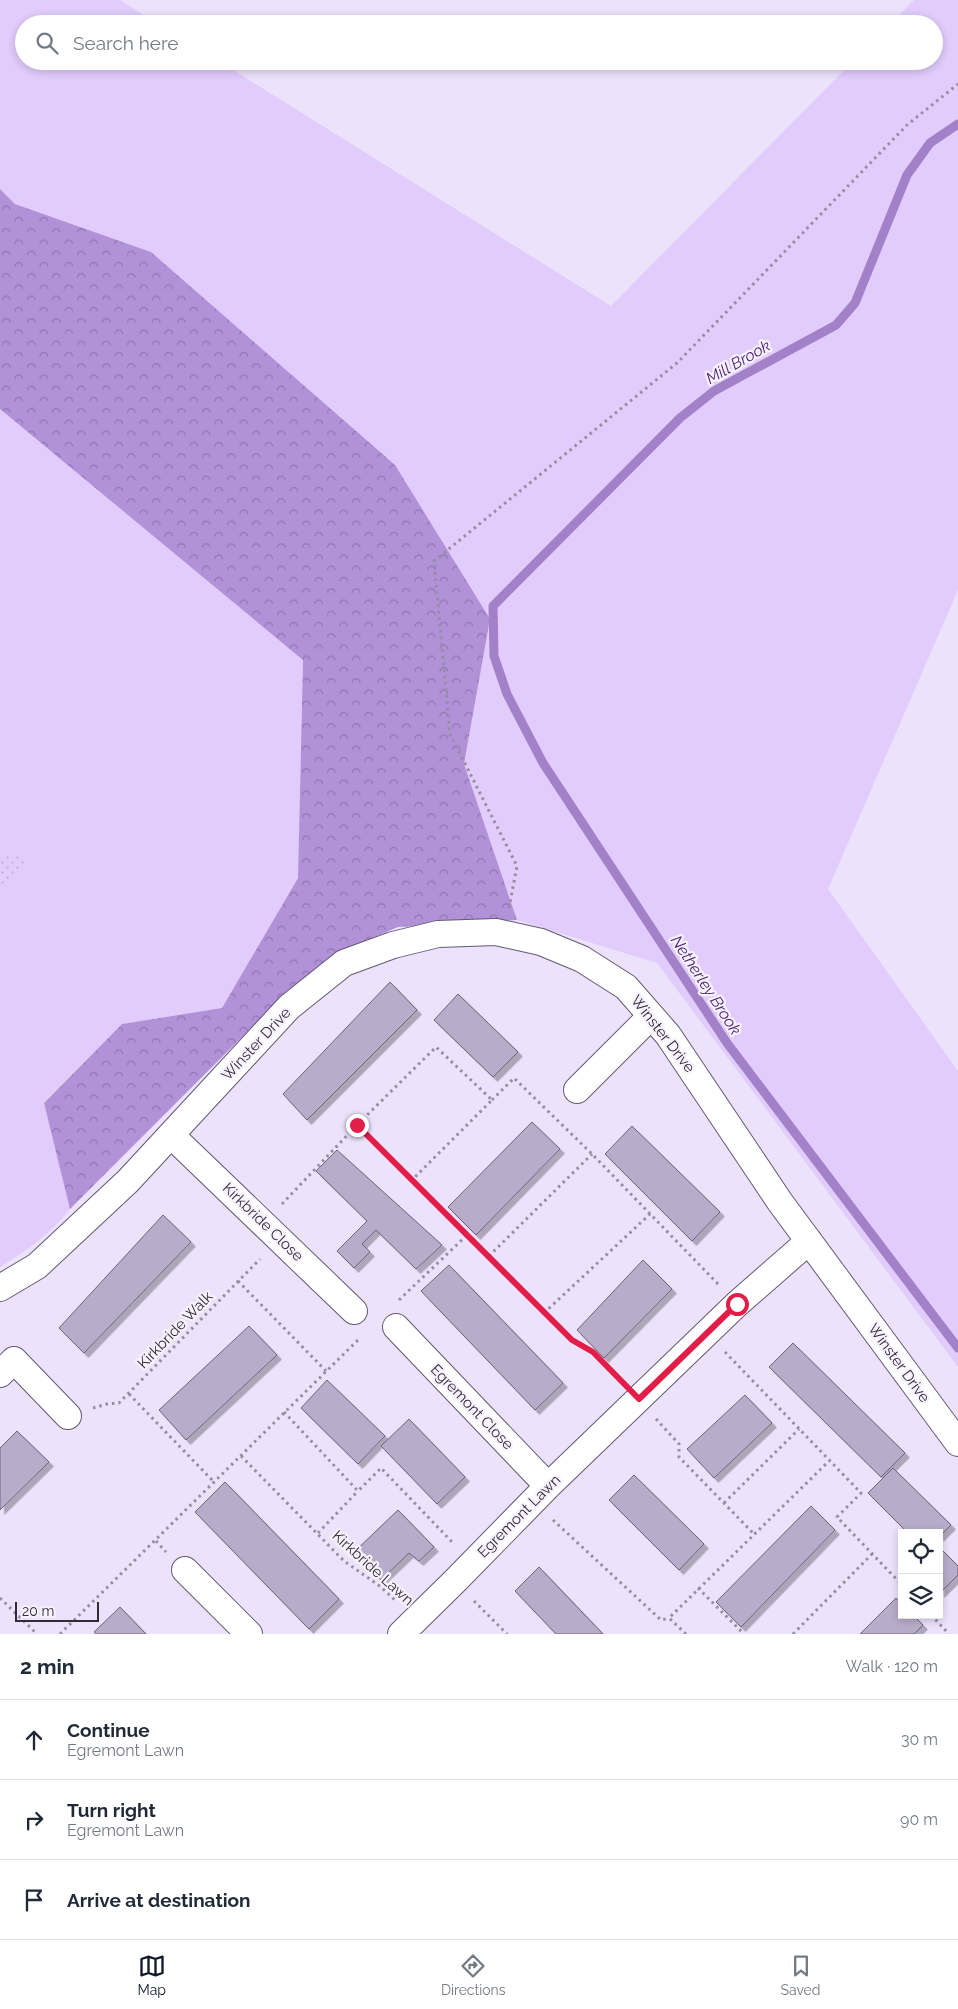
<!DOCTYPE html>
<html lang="en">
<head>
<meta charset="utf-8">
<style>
	body { margin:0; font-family:Raleway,sans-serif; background:#f6f6f7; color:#1f2937 }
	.controls { position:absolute; right:15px; bottom:15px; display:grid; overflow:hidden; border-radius:0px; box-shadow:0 2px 8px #0003 }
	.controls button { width:45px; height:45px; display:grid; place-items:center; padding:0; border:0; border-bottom:1px solid #e0e1e3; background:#fff; color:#1f2937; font:25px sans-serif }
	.scale { position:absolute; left:15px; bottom:12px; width:84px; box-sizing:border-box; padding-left:5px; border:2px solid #312c38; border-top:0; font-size:14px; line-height:18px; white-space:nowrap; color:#312c38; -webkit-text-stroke:4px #f7f2fe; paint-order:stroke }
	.stop { position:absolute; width:15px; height:15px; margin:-11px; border:4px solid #e11d48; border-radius:50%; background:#fff }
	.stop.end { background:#e11d48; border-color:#fff; box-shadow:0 1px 5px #0008 }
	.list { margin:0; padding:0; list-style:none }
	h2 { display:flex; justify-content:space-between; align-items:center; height:65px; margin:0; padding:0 20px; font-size:21px }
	h2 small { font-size:16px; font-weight:400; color:#747a83 }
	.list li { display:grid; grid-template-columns:32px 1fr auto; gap:15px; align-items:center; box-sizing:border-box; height:80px; padding:0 20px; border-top:1px solid #e0e1e3 }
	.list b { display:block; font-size:19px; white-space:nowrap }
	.list p { margin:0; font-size:16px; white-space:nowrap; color:#747a83 }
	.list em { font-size:16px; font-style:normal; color:#747a83 }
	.icon { flex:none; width:28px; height:28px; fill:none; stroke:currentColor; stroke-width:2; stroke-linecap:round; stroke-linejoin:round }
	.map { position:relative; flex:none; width:958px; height:1634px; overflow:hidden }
	.search { position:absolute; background:#fff; box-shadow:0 2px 8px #0003; left:15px; right:15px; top:15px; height:55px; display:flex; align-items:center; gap:12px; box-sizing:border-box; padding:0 18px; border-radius:28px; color:#747a83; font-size:19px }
	.sheet { height:305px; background:#fff }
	nav { display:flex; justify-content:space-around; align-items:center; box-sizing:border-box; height:70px; border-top:1px solid #e0e1e3; background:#fff; font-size:14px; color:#747a83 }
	nav a { display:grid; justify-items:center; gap:2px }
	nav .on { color:#111827 }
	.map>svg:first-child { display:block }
</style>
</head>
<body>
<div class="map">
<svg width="958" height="1634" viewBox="0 0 958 1634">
	<defs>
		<pattern id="forest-crowns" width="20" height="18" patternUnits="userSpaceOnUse" patternTransform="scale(1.25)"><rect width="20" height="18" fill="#b191d8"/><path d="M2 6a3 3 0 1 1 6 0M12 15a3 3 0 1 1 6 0" fill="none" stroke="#9177b0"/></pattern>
		<pattern id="park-dots" width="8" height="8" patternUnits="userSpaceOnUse" patternTransform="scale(1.25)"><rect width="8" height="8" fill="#e1ccfc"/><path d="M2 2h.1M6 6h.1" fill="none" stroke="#c2afd9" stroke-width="1.8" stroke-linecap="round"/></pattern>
		<filter id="shadow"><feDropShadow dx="4.5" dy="4.5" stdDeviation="0" flood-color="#0004"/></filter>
	</defs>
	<rect width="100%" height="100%" fill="#ece2fb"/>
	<!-- green -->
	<path fill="#e1ccfc" d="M0 0H120L158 24H24V61H219L611 306 853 61H934V24H890L914 0H958V590L828 889 958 1071V1367L657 963 517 920 464 764 490 619 151 252 15 204 0 189Z
		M0 409 303 659 298 878 222 1008 122 1024 44 1102 70 1209C51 1234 26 1251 0 1267Z"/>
	<!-- forest -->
	<path fill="url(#forest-crowns)" d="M0 189 15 204 151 252 395 465 490 619 464 764 517 920 398 927 341 951 287 992 70 1209 44 1103 122 1024 222 1008 298 878 303 660 0 409Z"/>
	<!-- park -->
	<path fill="url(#park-dots)" d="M16 853 30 864 0 890V858Z"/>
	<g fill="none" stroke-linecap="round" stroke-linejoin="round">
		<!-- stream -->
		<path stroke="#a281c8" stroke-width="9" d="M958 124 930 143 907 175 855 303 836 325 714 391 680 418 493 606 494 656 507 694 543 763 727 1043 958 1348"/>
	</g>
	<!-- building -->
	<path fill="#b9acca" stroke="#6f637e" filter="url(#shadow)" d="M390 982 417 1010 307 1120 283 1094Z
		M458 994 518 1052 493 1077 434 1020Z
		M532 1122 560 1149 476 1235 448 1207Z
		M632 1126 720 1212 692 1241 605 1154Z
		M337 1150 442 1245 416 1269 376 1230 362 1244 370 1252 354 1268 337 1251 367 1221 316 1171Z
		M163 1215 191 1242 84 1353 59 1328Z
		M643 1260 672 1289 604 1358 577 1330Z
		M449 1265 563 1383 535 1410 421 1291Z
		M249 1326 277 1355 186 1440 159 1410Z
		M793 1343 905 1453 881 1477 769 1367Z
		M327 1380 385 1436 358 1464 301 1408Z
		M745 1395 772 1423 714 1478 687 1449Z
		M409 1419 465 1477 437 1504 381 1446Z
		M17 1431 49 1462 0 1510V1448Z
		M893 1468 951 1525 939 1537V1533H908L868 1493Z
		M634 1475 704 1544 679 1570 609 1500Z
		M225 1482 339 1599 309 1629 195 1512Z
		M811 1506 835 1530 741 1627 716 1602Z
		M398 1510 434 1547 419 1561 409 1553 381 1580 353 1553Z
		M939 1547 958 1566V1575L940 1593Z
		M539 1567 603 1634H556L515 1591Z
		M896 1598 902 1604V1615H913L923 1625 914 1634H860Z
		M120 1607 146 1634H96L94 1632Z"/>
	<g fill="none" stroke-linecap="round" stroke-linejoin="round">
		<!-- minor casing -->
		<g stroke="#645873" stroke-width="28">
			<path id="minor" d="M577 1090 651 1016
				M171 1135 354 1311
				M0 1288 37 1266 128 1181 289 1007 344 963 393 945 438 934 496 932 541 942 582 959 626 987 668 1035 780 1202 958 1443
				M396 1327 548 1486
				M0 1374 14 1360 68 1416
				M185 1570 249 1634
				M401 1634 455 1581 548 1486 737 1304 809 1241"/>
		</g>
		<!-- path -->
		<path stroke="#958da0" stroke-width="3" stroke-dasharray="2.5 4" stroke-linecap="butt" d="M509 908 517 866 450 734 434 561 677 363 907 125 958 84
			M492 1100 514 1078 592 1154 718 1284
			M357 1125 572 1340 593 1352 620 1379
			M282 1204 357 1125 436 1047 492 1100 412 1180
			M489 1256 592 1154
			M238 1281 326 1371
			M399 1300 467 1235
			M544 1313 650 1214
			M725 1352 861 1493 837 1517 902 1585
			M129 1394 214 1482
			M93 1408 107 1404 119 1403 260 1259
			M284 1412 358 1491 381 1468 453 1543
			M656 1419 679 1444V1457L754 1534
			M241 1456 344 1561 381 1587 397 1602
			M724 1503 799 1429
			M553 1520 661 1620 669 1618
			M318 1533 358 1491
			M156 1541 166 1552
			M698 1588 744 1634
			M0 1598 37 1634
			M474 1601 507 1634
			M931 1615 949 1634
			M60 1634 360 1338
			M686 1634 669 1618 829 1461
			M793 1634 872 1554"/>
		<!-- minor -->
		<use href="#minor" stroke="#fff" stroke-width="26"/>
	</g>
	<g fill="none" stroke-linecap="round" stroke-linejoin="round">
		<!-- route -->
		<path stroke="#e11d48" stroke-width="6" d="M357 1125 572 1340 593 1352 639 1399 737 1304"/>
	</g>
	<g text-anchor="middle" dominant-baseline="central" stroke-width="4.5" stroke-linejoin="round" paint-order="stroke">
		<!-- street labels -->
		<g font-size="15" fill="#312c38" stroke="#f7f2fe">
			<text transform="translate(663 1034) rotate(52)">Winster Drive</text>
			<text transform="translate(256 1044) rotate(-47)">Winster Drive</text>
			<text transform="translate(263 1222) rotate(44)">Kirkbride Close</text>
			<text transform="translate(175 1330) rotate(-46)">Kirkbride Walk</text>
			<text transform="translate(899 1363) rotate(54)">Winster Drive</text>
			<text transform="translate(472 1407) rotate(46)">Egremont Close</text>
			<text transform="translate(519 1516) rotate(-45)">Egremont Lawn</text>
			<text transform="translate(373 1568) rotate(42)">Kirkbride Lawn</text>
		</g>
		<!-- water labels -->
		<g font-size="16" font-style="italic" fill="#4b1e72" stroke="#f7f2fe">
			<text transform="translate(738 362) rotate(-30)">Mill Brook</text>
			<text transform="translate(706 985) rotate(57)">Netherley Brook</text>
		</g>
	</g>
</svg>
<div class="controls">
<button><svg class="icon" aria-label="locate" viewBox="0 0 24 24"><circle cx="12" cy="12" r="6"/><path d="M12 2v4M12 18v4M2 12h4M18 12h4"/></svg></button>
<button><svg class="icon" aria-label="layers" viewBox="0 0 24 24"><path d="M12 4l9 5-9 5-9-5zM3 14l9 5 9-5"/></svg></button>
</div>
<div class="scale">20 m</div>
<div class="stop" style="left:737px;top:1304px"></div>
<div class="stop end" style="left:357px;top:1125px"></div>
<div class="search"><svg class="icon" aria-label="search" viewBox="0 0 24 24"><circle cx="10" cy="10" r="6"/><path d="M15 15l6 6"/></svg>Search here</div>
</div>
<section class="sheet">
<h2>2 min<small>Walk · 120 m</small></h2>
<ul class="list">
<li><svg class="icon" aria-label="ahead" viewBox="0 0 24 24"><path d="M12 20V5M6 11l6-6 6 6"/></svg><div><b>Continue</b><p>Egremont Lawn</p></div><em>30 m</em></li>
<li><svg class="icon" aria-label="right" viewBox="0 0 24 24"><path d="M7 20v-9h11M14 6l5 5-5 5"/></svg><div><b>Turn right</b><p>Egremont Lawn</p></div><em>90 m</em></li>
<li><svg class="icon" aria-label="arrive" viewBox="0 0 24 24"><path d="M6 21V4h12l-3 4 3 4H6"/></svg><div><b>Arrive at destination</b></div></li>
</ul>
</section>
<nav>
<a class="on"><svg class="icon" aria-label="map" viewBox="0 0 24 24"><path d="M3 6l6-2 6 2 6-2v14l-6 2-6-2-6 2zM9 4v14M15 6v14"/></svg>Map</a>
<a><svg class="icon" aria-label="directions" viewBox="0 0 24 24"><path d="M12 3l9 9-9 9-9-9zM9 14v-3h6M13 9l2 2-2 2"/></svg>Directions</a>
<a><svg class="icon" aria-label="saved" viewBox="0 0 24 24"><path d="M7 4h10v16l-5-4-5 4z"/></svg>Saved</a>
</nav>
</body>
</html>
